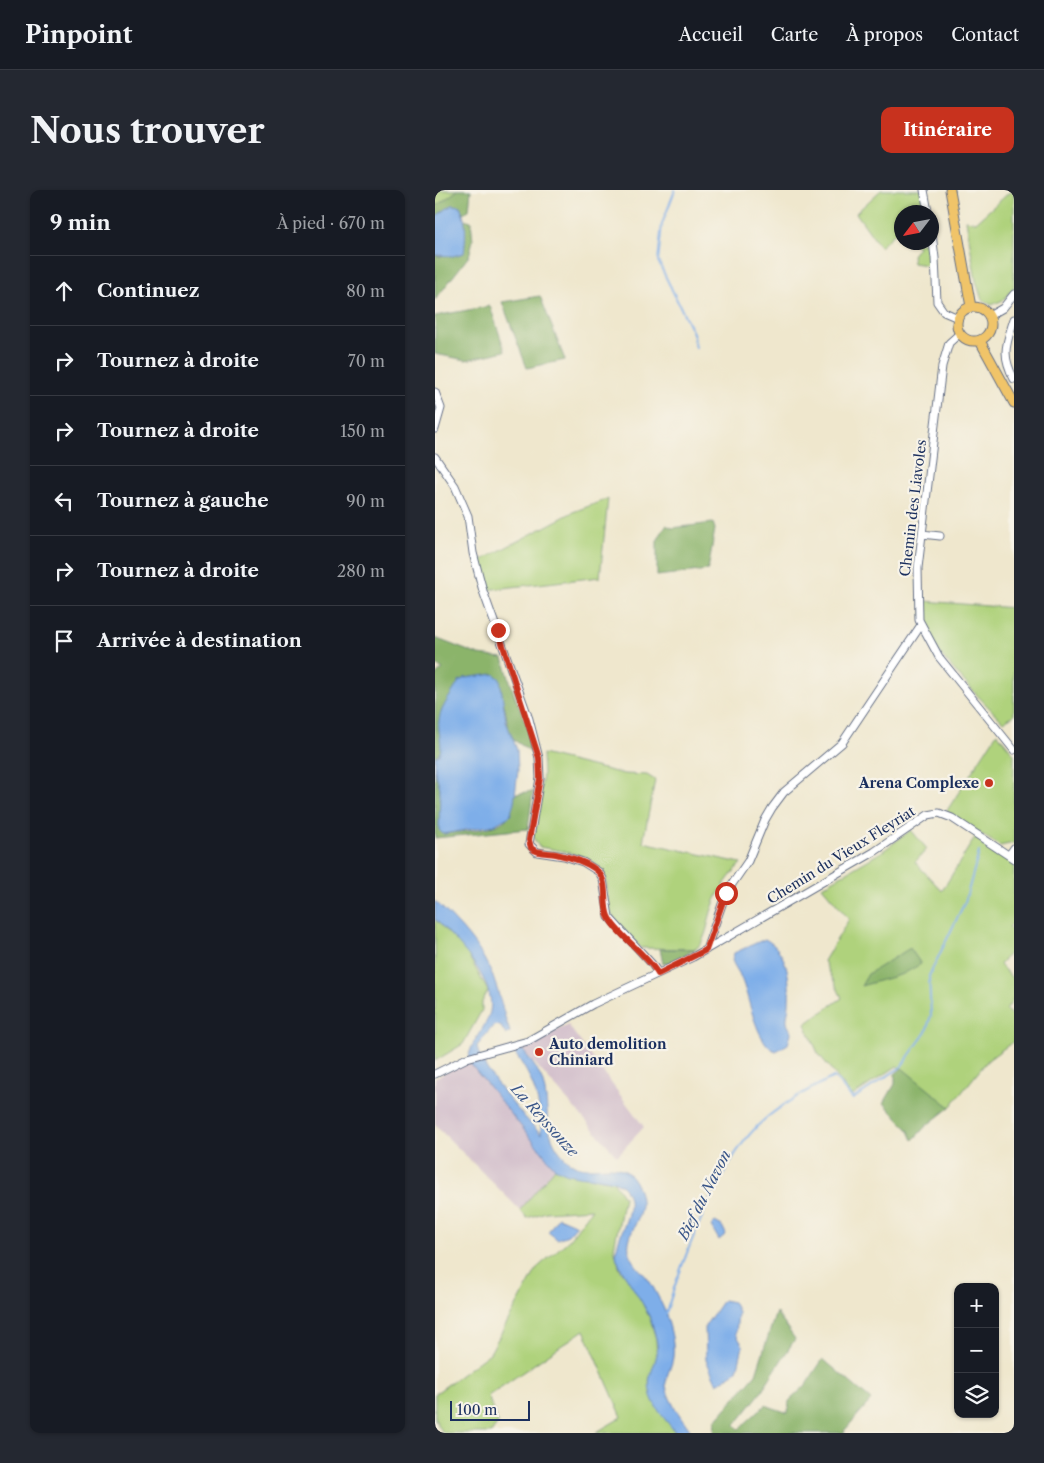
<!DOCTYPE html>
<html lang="fr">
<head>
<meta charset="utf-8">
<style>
	body { margin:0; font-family:"Libre Caslon Text",serif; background:#242831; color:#f1f3f6 }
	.controls { position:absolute; right:15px; bottom:15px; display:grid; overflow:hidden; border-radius:10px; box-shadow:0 1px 4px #0004 }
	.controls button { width:45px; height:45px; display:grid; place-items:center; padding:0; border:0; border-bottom:1px solid #363941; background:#171b24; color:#f1f3f6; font:25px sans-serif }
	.compass { position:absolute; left:459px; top:15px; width:45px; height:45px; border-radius:50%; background:#171b24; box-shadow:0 1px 4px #0004; rotate:238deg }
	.scale { position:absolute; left:15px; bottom:12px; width:80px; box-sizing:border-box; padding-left:5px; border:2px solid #1b2f5e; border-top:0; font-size:14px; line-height:18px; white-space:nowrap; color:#1b2f5e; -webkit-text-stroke:4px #f7f3e8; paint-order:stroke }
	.stop { position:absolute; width:15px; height:15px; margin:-11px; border:4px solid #c8321e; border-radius:50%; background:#fff }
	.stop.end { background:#c8321e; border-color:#fff; box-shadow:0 1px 5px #0008 }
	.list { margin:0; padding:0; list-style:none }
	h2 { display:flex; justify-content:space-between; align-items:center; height:65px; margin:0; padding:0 20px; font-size:21px }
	h2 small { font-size:16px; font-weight:400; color:#9ea1a6 }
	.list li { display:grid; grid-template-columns:32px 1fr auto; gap:15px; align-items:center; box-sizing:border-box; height:70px; padding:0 20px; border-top:1px solid #363941 }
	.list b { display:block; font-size:19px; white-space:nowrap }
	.list em { font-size:16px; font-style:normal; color:#9ea1a6 }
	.icon { flex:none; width:28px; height:28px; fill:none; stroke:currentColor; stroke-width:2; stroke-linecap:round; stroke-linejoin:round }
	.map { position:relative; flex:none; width:579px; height:1243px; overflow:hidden; border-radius:10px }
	header { display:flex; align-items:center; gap:30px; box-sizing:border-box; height:70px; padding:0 25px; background:#171b24; border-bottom:1px solid #363941 }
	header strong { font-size:24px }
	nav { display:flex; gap:28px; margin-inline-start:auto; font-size:18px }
	.intro { display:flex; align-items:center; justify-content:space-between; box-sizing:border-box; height:120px; padding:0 30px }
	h1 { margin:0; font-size:35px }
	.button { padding:12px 22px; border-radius:10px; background:#c8321e; color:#fff; font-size:18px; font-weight:700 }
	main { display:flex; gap:30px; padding:0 30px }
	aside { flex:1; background:#171b24; border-radius:10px; box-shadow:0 1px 4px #0004 }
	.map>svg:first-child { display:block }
</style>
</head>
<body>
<header>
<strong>Pinpoint</strong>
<nav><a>Accueil</a><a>Carte</a><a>À propos</a><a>Contact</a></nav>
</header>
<div class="intro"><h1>Nous trouver</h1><a class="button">Itinéraire</a></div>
<main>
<aside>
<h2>9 min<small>À pied · 670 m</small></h2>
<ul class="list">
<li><svg class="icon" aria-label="ahead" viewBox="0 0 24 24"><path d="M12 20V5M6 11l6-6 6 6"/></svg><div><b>Continuez</b></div><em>80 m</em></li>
<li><svg class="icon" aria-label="right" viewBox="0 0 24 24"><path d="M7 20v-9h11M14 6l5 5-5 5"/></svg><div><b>Tournez à droite</b></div><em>70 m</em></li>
<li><svg class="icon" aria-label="right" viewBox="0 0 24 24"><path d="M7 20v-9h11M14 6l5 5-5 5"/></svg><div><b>Tournez à droite</b></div><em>150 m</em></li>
<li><svg class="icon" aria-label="left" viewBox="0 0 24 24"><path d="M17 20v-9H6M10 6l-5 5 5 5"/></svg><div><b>Tournez à gauche</b></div><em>90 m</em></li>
<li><svg class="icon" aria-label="right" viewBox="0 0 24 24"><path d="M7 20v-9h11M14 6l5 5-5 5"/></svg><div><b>Tournez à droite</b></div><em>280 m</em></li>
<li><svg class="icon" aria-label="arrive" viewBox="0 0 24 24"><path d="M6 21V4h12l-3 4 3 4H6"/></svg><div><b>Arrivée à destination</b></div></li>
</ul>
</aside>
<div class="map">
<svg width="579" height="1243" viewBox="0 0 579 1243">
	<rect width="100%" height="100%" fill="#f7f3e8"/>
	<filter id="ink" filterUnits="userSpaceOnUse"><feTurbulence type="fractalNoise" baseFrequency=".02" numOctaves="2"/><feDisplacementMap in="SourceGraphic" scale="10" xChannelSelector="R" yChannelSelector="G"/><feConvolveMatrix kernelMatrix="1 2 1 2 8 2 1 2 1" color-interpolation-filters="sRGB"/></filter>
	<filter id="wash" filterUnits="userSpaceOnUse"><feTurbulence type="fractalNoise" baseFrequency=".0096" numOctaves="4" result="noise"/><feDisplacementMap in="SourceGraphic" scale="20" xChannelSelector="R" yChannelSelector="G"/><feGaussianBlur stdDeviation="1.12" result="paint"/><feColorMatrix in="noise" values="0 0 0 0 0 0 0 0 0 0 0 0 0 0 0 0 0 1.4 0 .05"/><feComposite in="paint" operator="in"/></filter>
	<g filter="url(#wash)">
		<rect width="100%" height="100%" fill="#efe7cd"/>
		<!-- industrial -->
		<path fill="#d1bdca" d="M133 835 209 937 182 966 86 858Z
			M33 871 120 978 85 1020 0 935V888Z"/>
		<!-- green -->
		<path fill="#afd27b" stroke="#65806c" d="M0 0H23L0 17Z
			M446 0H487L491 22H467L466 41 464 39 445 57 421 23Z
			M577 0H579V98L568 110 557 115 547 110 541 91 531 30 541 32Z
			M478 53H495L498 76 478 73 477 65 483 57Z
			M173 309 165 387 50 400 43 372 138 322Z
			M489 411 579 418V525L568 532C548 511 499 463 489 438 486 428 487 421 489 411Z
			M562 543 579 564V653L565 656 511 622Z
			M107 564 189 584 212 585 220 590 208 652 306 673C295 686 284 699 278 716 272 731 273 748 261 759L206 758C196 747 181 736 176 723 171 711 174 696 169 685 161 664 122 660 104 657L98 647 108 585Z
			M476 640 492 659 480 672 507 701 540 647 579 673V732L574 737 579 741V757L565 775 579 790V809L571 820 579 827V851L553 870 515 917 462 876 417 906 383 863 370 834 407 808 389 771 414 729 387 697 448 661Z
			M0 729 31 761 53 801 47 812V820L28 854 0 871Z
			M120 978 133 984 178 991 189 1007 179 1058 185 1079 200 1098 215 1129 221 1149 222 1167 214 1190 221 1216 241 1243H160L187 1227 149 1140 53 1206 63 1233 56 1243H8L0 1229V1204L55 1163 103 1077 133 1051 157 1019 111 1022 92 1028 85 1020Z"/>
		<!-- forest -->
		<path fill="#8bb46b" stroke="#537264" d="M23 0H36L34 20 28 23 25 16 17 15 0 27V17Z
			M29 29 36 31 38 50 34 66 0 110V65L5 67 30 51Z
			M105 106 130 170 92 178 67 112Z
			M55 116 70 161 31 170 0 164V126Z
			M278 333 280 339 273 380 222 386V351L231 335 237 338Z
			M0 448 44 465 68 468 79 504 97 549 98 563 79 550 74 541 70 518 59 484 30 488 24 491 6 561 0 567V486L8 479 0 474Z
			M0 581 5 598 4 640 8 644C23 642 60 640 70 630 76 624 79 612 80 604L98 601 93 639 0 648Z
			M475 758 486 774 468 784 426 796 433 784Z
			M225 759H261L238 772 228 774Z
			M467 878 515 917 491 936 478 950 474 941 449 913 460 894V884Z
			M341 1122 360 1149 324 1205 300 1235 304 1239 330 1215 353 1223 354 1211 370 1196 388 1169 436 1210 409 1241 410 1243H279L280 1231 321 1184Z"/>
		<!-- water -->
		<path fill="#7eaee9" stroke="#4c6ea4" d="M17 15 25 16C32 30 31 48 29 63L18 66 0 65V27Z
			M59 484 65 489 71 531 82 560 83 581 79 613 75 626 59 635 8 644 4 640 5 598 0 581V567L4 565C9 555 2 542 4 530 6 516 18 503 24 491L30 488Z
			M0 711C24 734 45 755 58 787 65 805 68 824 75 842L71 845 65 835 58 836 42 856C43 876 90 929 106 944 106 911 98 887 78 861L83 858 85 861 86 858C94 868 102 878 107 890 117 920 105 942 130 968 152 992 183 961 200 992 218 1024 190 1038 194 1061 196 1074 208 1081 215 1092 220 1100 225 1110 229 1119 234 1133 240 1152 238 1167 237 1177 230 1186 231 1196 234 1213 248 1229 257 1243H241C232 1231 217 1216 215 1201 212 1188 218 1180 221 1168 225 1157 219 1141 216 1131 210 1112 181 1077 181 1064 182 1042 207 1014 186 995 173 985 149 989 134 984 129 983 125 980 120 978L33 871C36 848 50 841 55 822 62 791 20 749 0 729Z
			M330 749C354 762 355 789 354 814 354 819 351 827 352 833 353 837 356 839 356 843L353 854 341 861C321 855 314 805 306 788 304 781 299 777 297 770L299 763Z
			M123 1027 142 1035 133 1045 122 1049 113 1042Z
			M280 1032 287 1036 291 1044 284 1050 276 1036Z
			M288 1110 298 1112 303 1122 301 1144 308 1156 302 1181 282 1194 271 1170 270 1136Z"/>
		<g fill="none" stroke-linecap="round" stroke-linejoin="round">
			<!-- stream -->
			<path stroke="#7eaee9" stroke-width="2" d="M240 0 227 34 223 71 258 143 261 158
				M230 1126C247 1071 286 965 330 929 349 913 376 898 399 887L418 909 466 877 491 842 496 825 494 786 530 712 544 662"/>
		</g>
	</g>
	<g filter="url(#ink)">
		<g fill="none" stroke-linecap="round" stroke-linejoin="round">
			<!-- minor casing -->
			<g stroke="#656f85" stroke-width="9">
				<path id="minor" d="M489 0 493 22
					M497 44 500 68 502 112 509 122 523 128
					M554 126 568 118 579 104
					M579 129C571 155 566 164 579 189
					M524 144 514 153 507 176 483 378 484 430 504 467 579 560
					M0 202 6 218 0 239
					M0 267 20 296 33 326 38 363 48 401 94 529 104 568 105 588 94 654 102 662 129 666 148 672 164 682 168 689 174 727 217 774 223 783
					M487 344 505 346
					M574 665 579 658
					M271 760 291 703 313 671 330 630 337 618 349 602 407 553 486 435
					M0 884 32 868 93 851 158 814 258 767 439 662 493 625 504 623 517 628 579 669"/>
			</g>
			<!-- major casing -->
			<g stroke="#656f85" stroke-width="11">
				<path id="major" d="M515 0 536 117
					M522 134a17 17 0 1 1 34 0a17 17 0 1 1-34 0Z
					M545 151 579 213"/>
			</g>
			<!-- minor -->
			<use href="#minor" stroke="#fff" stroke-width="7"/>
			<!-- major -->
			<use href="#major" stroke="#f0c469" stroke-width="9"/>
		</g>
	</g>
	<g fill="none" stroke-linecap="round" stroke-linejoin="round" filter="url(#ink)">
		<!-- route -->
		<path stroke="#c8321e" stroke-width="6" d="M63 440 104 568 105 588 94 650 96 658C103 664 112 662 121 664 134 667 150 671 160 679 175 689 167 711 173 726 180 743 211 763 223 784L271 760 291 703"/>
	</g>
	<!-- markers -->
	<g fill="#c8321e" stroke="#f7f3e8" stroke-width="2">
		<circle cx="554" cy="593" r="5"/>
		<circle cx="104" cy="862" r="5"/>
	</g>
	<g text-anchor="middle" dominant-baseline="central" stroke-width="4.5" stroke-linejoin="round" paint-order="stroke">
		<!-- street labels -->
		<g font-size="14" fill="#1b2f5e" stroke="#f7f3e8">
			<text transform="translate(478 318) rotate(-83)">Chemin des Liavoles</text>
			<text transform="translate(406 665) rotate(-32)">Chemin du Vieux Fleyriat</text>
		</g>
		<!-- poi labels -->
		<g font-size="14" font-weight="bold" fill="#1b2f5e" stroke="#f7f3e8" text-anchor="end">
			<text x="544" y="593">Arena Complexe</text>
			<text x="114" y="854" text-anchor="start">Auto demolition<tspan x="114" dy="16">Chiniard</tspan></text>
		</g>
		<!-- water labels -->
		<g font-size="15" font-style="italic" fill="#395588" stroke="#f7f3e8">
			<text transform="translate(110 930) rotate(48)">La Reyssouze</text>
			<text transform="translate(269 1005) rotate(-63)">Bief du Navon</text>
		</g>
	</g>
</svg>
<div class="controls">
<button>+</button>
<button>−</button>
<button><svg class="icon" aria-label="layers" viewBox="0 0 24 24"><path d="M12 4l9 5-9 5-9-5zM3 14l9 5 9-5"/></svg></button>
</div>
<svg class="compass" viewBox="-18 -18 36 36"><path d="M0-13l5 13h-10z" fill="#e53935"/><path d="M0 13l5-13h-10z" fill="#9ea1a6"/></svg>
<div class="scale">100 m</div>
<div class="stop" style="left:291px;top:703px"></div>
<div class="stop end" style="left:63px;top:440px"></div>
</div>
</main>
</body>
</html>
